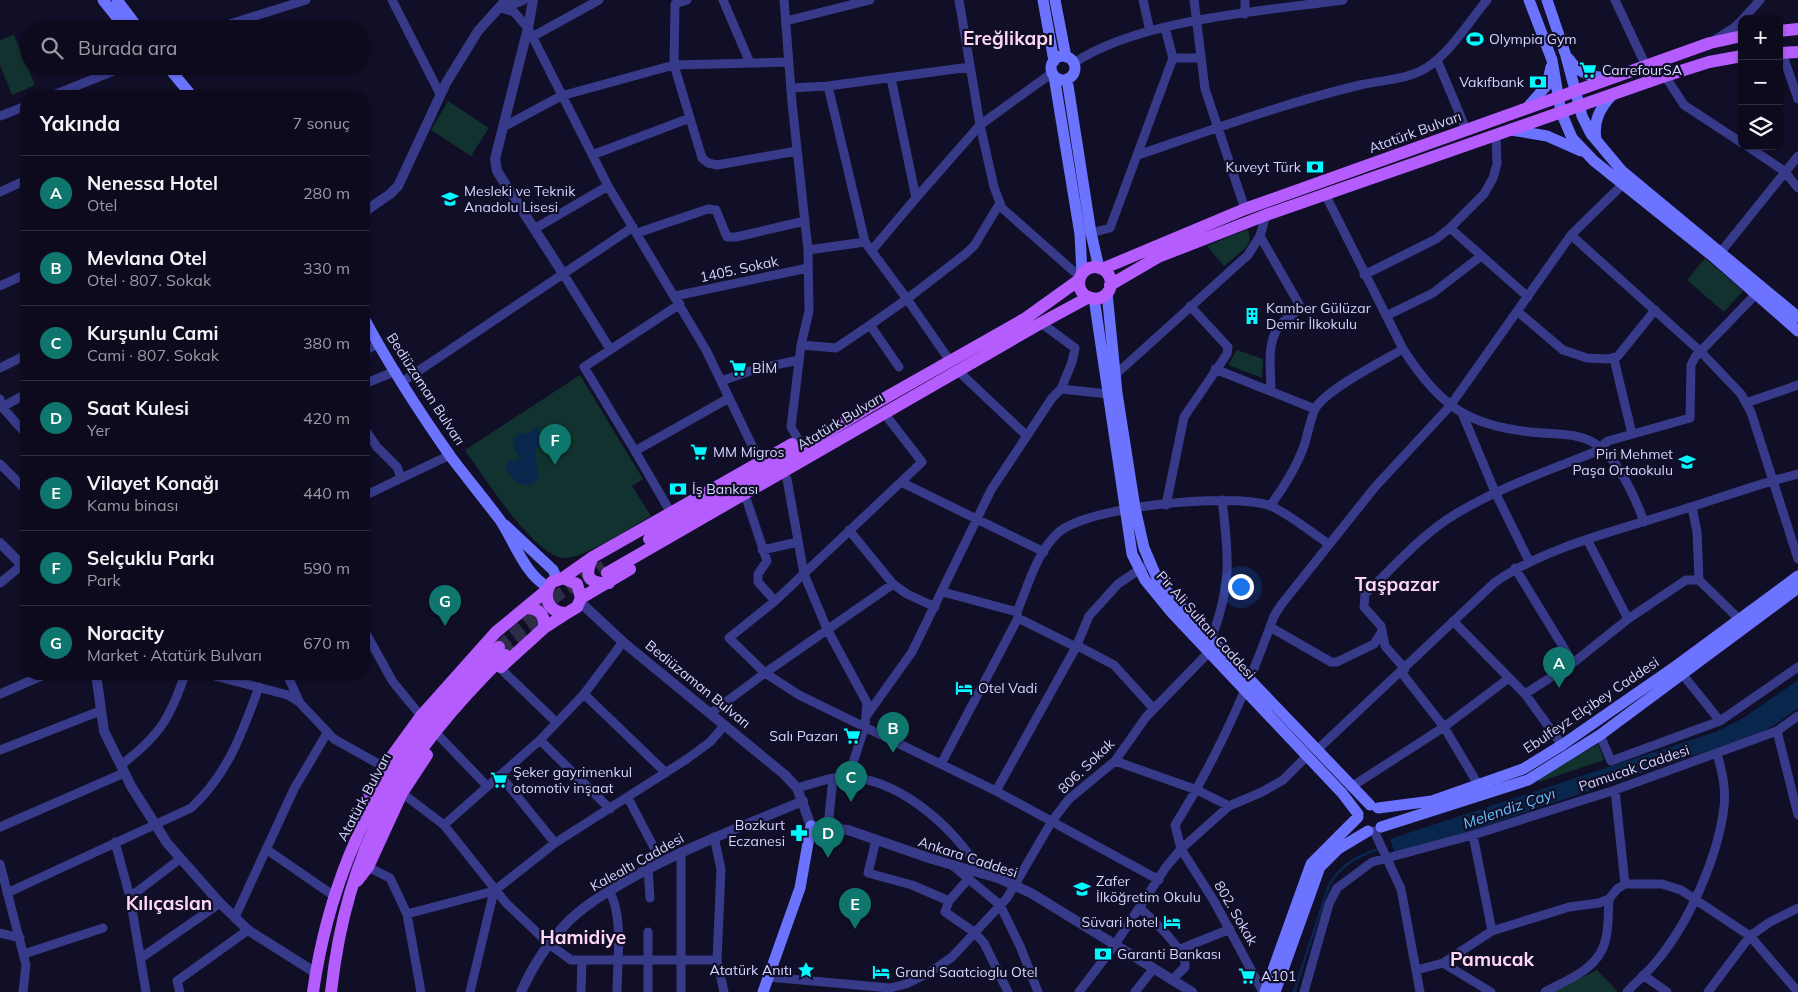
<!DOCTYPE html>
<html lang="tr">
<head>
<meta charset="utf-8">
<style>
	body { margin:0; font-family:Mulish,sans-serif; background:#1b182b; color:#f1f3f6 }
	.controls { position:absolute; right:15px; top:15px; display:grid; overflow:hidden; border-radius:10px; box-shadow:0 1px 4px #0004 }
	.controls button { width:45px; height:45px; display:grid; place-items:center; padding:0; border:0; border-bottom:1px solid #2d2b3c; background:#0d0a1e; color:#f1f3f6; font:25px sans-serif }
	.you { position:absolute; left:1240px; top:586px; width:18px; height:18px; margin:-12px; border:4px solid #fff; border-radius:50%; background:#1a73e8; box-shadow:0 0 0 8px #1a73e833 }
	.badge { display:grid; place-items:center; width:32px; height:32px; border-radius:50%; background:#0f766e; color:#fff; font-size:16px; font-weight:700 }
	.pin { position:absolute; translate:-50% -41px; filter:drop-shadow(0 1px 2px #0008) }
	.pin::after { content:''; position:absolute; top:26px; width:18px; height:15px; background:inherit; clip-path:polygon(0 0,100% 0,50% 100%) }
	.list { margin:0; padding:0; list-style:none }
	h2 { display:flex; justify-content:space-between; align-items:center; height:65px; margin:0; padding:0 20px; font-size:21px }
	h2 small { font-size:16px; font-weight:400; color:#9a9aa4 }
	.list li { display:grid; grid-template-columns:32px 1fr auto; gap:15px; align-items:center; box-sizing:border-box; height:75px; padding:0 20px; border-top:1px solid #2d2b3c }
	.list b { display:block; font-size:19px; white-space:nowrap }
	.list p { margin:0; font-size:16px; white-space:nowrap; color:#9a9aa4 }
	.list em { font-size:16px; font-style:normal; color:#9a9aa4 }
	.icon { flex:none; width:28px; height:28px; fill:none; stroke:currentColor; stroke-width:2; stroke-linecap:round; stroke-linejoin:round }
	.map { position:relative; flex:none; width:1798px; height:992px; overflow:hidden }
	.search { position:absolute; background:#0d0a1e; box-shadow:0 1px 4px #0004; left:20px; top:20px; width:350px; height:55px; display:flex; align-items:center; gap:12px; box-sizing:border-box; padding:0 18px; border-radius:28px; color:#9a9aa4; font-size:19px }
	.panel { position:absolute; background:#0d0a1e; box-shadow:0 1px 4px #0004; left:20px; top:90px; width:350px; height:590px; border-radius:20px }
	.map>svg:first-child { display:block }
</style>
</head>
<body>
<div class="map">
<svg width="1798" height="992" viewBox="0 0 1798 992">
	<rect width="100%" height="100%" fill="#110e28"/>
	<!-- green -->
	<path fill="#11322e" d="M14 35 35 85 12 95 0 65V40Z
		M448 101 489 128 471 156 431 130Z
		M1248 229 1250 240 1246 248 1224 266 1207 246Z
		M1705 258 1743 291 1724 312 1687 280Z
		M1237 350 1263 359 1262 378 1228 365Z
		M580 375 643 479 632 486 651 516C633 526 585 558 565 558 535 558 483 475 465 450Z
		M1598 744 1604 760 1539 782 1537 778Z
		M1597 970 1618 992H1552Z"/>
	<!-- water -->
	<path fill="#09274c" d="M537 425 541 439 535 452 539 476 533 484C518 489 512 478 505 466L508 461H515L520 457 515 450 513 439 521 433H530Z
		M1798 680V708L1773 726 1758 734 1396 856 1390 839 1718 731 1745 717Z"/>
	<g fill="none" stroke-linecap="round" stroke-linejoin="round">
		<!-- stream -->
		<path stroke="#09274c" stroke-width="2.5" d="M1294 992 1329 885C1341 865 1357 856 1379 849"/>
		<!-- primary-tunnel -->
		<path stroke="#2f2c48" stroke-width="12" stroke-dasharray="12 6" stroke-linecap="butt" d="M499 647 558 595 604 566
			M505 655 544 619"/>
		<!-- minor -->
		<path stroke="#373a89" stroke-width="9" d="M392 0 440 94
			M687 0 675 4 674 65 702 158 708 163 717 165 797 151
			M723 0 750 63
			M784 0 792 103 808 250 809 311 801 345 791 427 799 441
			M959 0 980 125 994 187 1002 208 1080 277
			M1143 0 1150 31
			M1194 0 1205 89 1245 209
			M1245 0V14
			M1615 0 1646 66
			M501 8 514 12 528 28 608 186 706 350 760 462
			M1743 19 1760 0
			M786 21 870 0
			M214 29 306 0
			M532 37 599 0
			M1716 39 1735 27 1742 20
			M1782 53 1798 99
			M1173 58H1200
			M1437 60 1466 129
			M1074 63C1139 19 1264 11 1343 0
			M1665 76 1684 105 1742 143
			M828 86 865 242 907 299 964 255 974 246 1000 203
			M791 88 828 86 970 67
			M51 96 126 66
			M0 116 26 106
			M503 127 561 96 674 65 789 62
			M1747 146 1784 171 1798 188
			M592 155 690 118
			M1138 155C1211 130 1285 103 1360 85 1381 80 1407 80 1426 68 1451 52 1468 23 1487 0
			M0 192 26 180
			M1325 194 1403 349C1441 409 1472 428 1542 433 1562 434 1584 434 1600 447 1619 462 1636 499 1644 522
			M916 198 980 125 1052 73
			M1450 228 1528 297
			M534 229 608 186
			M637 233 708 209 716 210 727 237H736L805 221
			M1091 233 1110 228 1173 58 1165 28
			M1571 235 1701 352 1741 394 1751 412 1798 559
			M1260 236 1299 304C1298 316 1285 317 1279 326 1266 344 1271 371 1271 391
			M808 250 865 242
			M872 250 916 198 891 78
			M1720 253 1798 156
			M564 275 610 349
			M1364 275 1436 239 1450 228 1484 194 1493 178 1497 164 1496 134
			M0 286 26 274
			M675 296 808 268
			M1517 311 1563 350 1587 358 1608 359 1618 356 1655 310
			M1386 316 1433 293 1481 256
			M1041 323 1075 348 1072 362 1061 389
			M870 325 907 299 950 361
			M801 345 836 348 870 325 899 367
			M364 351 378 344
			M1614 359 1632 434
			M0 368 26 355
			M1215 369 1315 409
			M957 370 1026 435
			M1115 375 1248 255 1260 236 1266 215
			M721 381 756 369 799 360
			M402 382 633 227
			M364 384 396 371
			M0 399 2 407 26 434
			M1746 403 1798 385
			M2 407 26 394
			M884 413 922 462 901 482
			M1462 413 1495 492 1529 561
			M364 428 377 447 397 467 401 477
			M635 451 584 367 680 304
			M0 464 26 490
			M787 479 804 574 827 629 867 703 865 726 848 778
			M364 496 450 455
			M747 501 767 561 758 574V582L775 601
			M1166 505 1184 417 1227 354 1228 347 1190 306
			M1270 506C1284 487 1296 468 1304 446 1308 434 1310 420 1315 409 1325 390 1383 361 1403 349
			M671 513 635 451 729 398
			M849 530 893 584 907 594 935 607
			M1588 541 1628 619 1686 580H1699L1697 532 1692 507
			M762 550 798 542
			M1044 552 901 482 775 601 729 638 765 673 799 695 996 791 1159 880
			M1515 568 1573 663
			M1699 580 1739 619
			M0 583 22 565
			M943 592 1017 612
			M1018 618 1076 647
			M1453 621 1525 694 1562 745
			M1270 627 1331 662H1337L1374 644 1381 633
			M364 630 393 682 421 716
			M1211 639C1232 586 1229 555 1222 500
			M1076 645 1114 665 1154 709
			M500 668 556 722
			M1405 669 1385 646 1381 626 1364 607 1365 594C1393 568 1421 535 1454 515 1498 488 1547 471 1595 452L1608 441 1690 418 1691 365 1695 357 1756 294
			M1401 672 1444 727 1479 786
			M207 674 288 695 299 702 334 739 384 767
			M287 674 299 701
			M1683 675 1720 721
			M0 694 46 674
			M584 694 666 773
			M1525 694 1573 663 1628 619
			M711 713 765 673 893 584
			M867 715 912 652 991 490 1052 398 1061 389 1108 394
			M1777 731 1798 815
			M1600 735 1611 761 1720 721 1798 667
			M439 736 487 786
			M540 740 610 809
			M1318 749 1494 583C1545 547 1619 530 1678 511 1718 499 1757 484 1798 474
			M0 750 100 711
			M1115 761 1197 790 1229 806
			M941 764 1018 618 1017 612C1028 586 1037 551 1059 532 1090 506 1229 493 1268 505 1284 510 1313 534 1329 544
			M121 765C159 736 170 719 185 674
			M500 775 555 843
			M1351 787 1444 727 1509 678
			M797 788C809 785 822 780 834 778 893 771 955 827 982 874
			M1615 790 1625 884
			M996 791 1076 647 1089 616 1118 584 1143 567
			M402 793 444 825 506 903 549 944 571 960H717
			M628 798 661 861
			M444 825 540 740 584 694 623 642
			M828 826 833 778
			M0 827 124 773
			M1374 831 1401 889 1420 992
			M1473 835 1492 931
			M714 837 721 869 717 960 724 992
			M876 840 868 873 912 885 949 901 945 912 974 932 984 943 1008 992
			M115 842 130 897 146 992
			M266 849 334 896
			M681 852V992
			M0 864 26 965 23 992
			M952 865 1000 905 1020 946 1038 992
			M368 867 390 878 407 914 421 992
			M648 868 650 898
			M609 891C624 915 617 963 617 992
			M7 893 191 808C228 774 242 733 259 687
			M130 897 180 859
			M949 901 969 878
			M1140 908C1151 918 1188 952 1185 967L1173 979
			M407 914 494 891 555 843 687 759 710 742 724 726
			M235 917 294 789 327 733
			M648 932V992
			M0 933 20 938
			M1178 950 1230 929
			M24 954 103 928
			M141 958 220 903
			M1443 963 1491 992
			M1417 970 1443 963 1492 931 1569 907 1599 903 1609 899 1617 889 1625 884H1662L1681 890 1750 936 1798 992
			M1643 975 1667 992
			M768 977 890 988 906 984 929 973 952 957 1007 898 1052 821 1069 799 1115 761 1146 717 1209 652
			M180 992 177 981 248 930
			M470 992 494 891
			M581 992 582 961
			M1079 992 1114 946 1166 867 1181 849 1229 806 1262 792 1283 780 1307 756
			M1135 992 1154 968
			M1263 992 1214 901 1181 849 1175 825C1216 760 1248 688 1274 616L1281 605 1375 487 1450 406 1571 235 1622 185
			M1304 992 1329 904 1337 888 1372 862 1473 835 1615 790 1777 731 1798 716
			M1545 992C1567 980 1598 969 1605 942 1609 929 1608 913 1609 899
			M1627 992C1636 982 1647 973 1656 962 1689 923 1718 857 1724 807 1726 790 1722 770 1717 754
			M1708 992 1750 936 1770 922 1798 908"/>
		<!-- tertiary -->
		<path stroke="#373a89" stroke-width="10" d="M533 0 528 28 495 159 497 171 502 179 564 275
			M501 8 523 0
			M364 212 390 194 398 186 446 83 478 31 506 0
			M0 543 26 569
			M580 602 623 642 785 775 797 788 811 826 848 830 932 859 998 878 1031 893 1192 992
			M96 674 104 731 131 786 167 843 220 903 248 930 316 973
			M521 992C532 968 546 945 564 926 581 907 604 894 626 881 682 849 743 826 803 801"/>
		<!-- secondary -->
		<path stroke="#6c74ff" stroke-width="11" d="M103 0 126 29
			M117 0 139 29
			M1043 0 1054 61
			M1055 0 1066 57
			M1529 0 1552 60 1561 112 1572 138 1594 161 1715 258 1798 331
			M1547 0 1566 56 1582 116 1591 134 1622 171 1798 317
			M1051 68a12 12 0 1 1 24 0a12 12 0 1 1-24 0Z
			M1569 59C1580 75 1592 77 1611 78
			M167 66 192 96
			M1054 76 1080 234 1082 274
			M1067 79 1091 233 1099 268
			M1527 108 1547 85 1551 67
			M1511 130 1547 136 1581 151
			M1596 139C1593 121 1600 108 1612 95
			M1107 293 1117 393 1135 508 1144 548 1153 569 1160 584 1211 639 1370 805
			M1094 298 1132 554 1145 580 1172 613 1342 793 1358 814
			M364 318C389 365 420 413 451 457 467 478 484 499 500 520 514 541 525 575 548 587
			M505 525 553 570 557 579
			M1378 808 1432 801 1523 769 1562 745 1676 666 1798 576
			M1381 827 1528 780 1600 735 1798 588
			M763 992 800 888 811 826
			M1265 992 1311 864 1358 817
			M1275 992 1320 867 1338 849 1368 831"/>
		<!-- primary -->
		<path stroke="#b55cff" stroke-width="12" d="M1779 31 1798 29
			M1779 53 1798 52
			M1079 283a16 16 0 1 1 32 0a16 16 0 1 1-32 0Z
			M1102 269 1245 209 1710 43 1742 36
			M1110 285 1158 257 1266 215 1665 76 1709 62 1742 56
			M649 539 869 407 1026 318 1079 280
			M593 557C584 575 587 584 609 583
			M607 573 1041 323 1089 297
			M563 578 593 557 792 444
			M581 598 577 584 563 578 552 582C541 596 549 614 567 613L577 607 581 598 630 569
			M525 608C539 608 545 614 544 628
			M501 667 544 628 567 613
			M361 818 367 799 384 767 421 716 496 632 547 590
			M357 881 368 867 402 793 427 755
			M313 992C326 900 361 807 419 734 444 703 472 675 499 647
			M331 992C347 845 401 758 505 655"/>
	</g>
	<!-- icons -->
	<defs>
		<g id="stadium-bare" transform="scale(1.35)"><path d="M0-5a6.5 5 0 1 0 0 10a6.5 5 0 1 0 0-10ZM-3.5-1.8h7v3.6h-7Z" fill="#01faff" stroke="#110e28" stroke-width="2.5" paint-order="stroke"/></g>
		<g id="supermarket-bare" transform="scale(1.35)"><path d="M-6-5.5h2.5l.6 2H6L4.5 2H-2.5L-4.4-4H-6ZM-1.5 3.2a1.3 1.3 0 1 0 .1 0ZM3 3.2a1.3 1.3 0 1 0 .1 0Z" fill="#01faff" stroke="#110e28" stroke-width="2.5" paint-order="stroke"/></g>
		<g id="bank-bare" transform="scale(1.35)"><path d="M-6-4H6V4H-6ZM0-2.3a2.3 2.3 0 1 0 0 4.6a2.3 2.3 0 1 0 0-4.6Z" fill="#01faff" stroke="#110e28" stroke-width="2.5" paint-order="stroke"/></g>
		<g id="university-bare" transform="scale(1.35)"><path d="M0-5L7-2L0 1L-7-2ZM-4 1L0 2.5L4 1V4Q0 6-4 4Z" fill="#01faff" stroke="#110e28" stroke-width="2.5" paint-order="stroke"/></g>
		<g id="building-bare" transform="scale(1.35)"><path d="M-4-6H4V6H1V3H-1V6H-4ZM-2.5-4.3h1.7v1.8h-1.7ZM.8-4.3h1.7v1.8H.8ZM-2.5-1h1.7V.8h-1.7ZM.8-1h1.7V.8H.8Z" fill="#01faff" stroke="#110e28" stroke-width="2.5" paint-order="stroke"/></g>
		<g id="school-bare" transform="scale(1.35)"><path d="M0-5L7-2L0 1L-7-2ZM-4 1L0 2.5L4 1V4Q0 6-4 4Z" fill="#01faff" stroke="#110e28" stroke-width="2.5" paint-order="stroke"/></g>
		<g id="hotel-bare" transform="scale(1.35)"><path d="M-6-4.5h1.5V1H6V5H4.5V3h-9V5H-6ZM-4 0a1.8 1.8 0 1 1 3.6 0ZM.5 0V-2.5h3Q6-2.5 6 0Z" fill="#01faff" stroke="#110e28" stroke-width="2.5" paint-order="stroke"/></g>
		<g id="pharmacy-bare" transform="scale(1.35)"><path d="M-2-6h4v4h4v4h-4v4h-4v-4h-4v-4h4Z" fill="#01faff" stroke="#110e28" stroke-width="2.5" paint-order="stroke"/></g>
		<g id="sight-bare" transform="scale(1.35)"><path d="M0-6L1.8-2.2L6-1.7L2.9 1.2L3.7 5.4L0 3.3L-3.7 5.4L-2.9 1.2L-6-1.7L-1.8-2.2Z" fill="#01faff" stroke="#110e28" stroke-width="2.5" paint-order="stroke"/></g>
	</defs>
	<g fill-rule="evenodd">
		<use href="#stadium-bare" x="1475" y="39"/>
		<use href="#supermarket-bare" x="1588" y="70"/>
		<use href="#bank-bare" x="1538" y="82"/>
		<use href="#bank-bare" x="1315" y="167"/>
		<use href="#university-bare" x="450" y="199"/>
		<use href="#building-bare" x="1252" y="316"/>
		<use href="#supermarket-bare" x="738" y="368"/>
		<use href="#supermarket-bare" x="699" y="452"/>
		<use href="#school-bare" x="1687" y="462"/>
		<use href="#bank-bare" x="678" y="489"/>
		<use href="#hotel-bare" x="964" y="688"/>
		<use href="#supermarket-bare" x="852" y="736"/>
		<use href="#supermarket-bare" x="499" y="780"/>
		<use href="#pharmacy-bare" x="799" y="833"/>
		<use href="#school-bare" x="1082" y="889"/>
		<use href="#hotel-bare" x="1172" y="922"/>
		<use href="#bank-bare" x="1103" y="954"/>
		<use href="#sight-bare" x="806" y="970"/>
		<use href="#hotel-bare" x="881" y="972"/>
		<use href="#supermarket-bare" x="1247" y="976"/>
	</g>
	<g text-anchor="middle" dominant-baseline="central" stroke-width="4.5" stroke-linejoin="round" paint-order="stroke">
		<!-- poi labels -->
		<g font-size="14" fill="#d6d5ff" stroke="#110e28" text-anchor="start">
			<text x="1489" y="39">Olympia Gym</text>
			<text x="1602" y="70">CarrefourSA</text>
			<text x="1524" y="82" text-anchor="end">Vakıfbank</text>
			<text x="1301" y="167" text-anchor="end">Kuveyt Türk</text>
			<text x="464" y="191">Mesleki ve Teknik<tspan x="464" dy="16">Anadolu Lisesi</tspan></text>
			<text x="1266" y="308">Kamber Gülüzar<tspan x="1266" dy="16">Demir İlkokulu</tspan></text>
			<text x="752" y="368">BİM</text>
			<text x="713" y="452">MM Migros</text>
			<text x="1673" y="454" text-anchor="end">Piri Mehmet<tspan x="1673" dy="16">Paşa Ortaokulu</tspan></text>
			<text x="692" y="489">İş Bankası</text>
			<text x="978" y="688">Otel Vadi</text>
			<text x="838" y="736" text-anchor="end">Salı Pazarı</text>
			<text x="513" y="772">Şeker gayrimenkul<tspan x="513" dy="16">otomotiv inşaat</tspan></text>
			<text x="785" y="825" text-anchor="end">Bozkurt<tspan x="785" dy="16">Eczanesi</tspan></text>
			<text x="1096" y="881">Zafer<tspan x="1096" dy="16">İlköğretim Okulu</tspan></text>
			<text x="1158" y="922" text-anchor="end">Süvari hotel</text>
			<text x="1117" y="954">Garanti Bankası</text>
			<text x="792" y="970" text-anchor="end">Atatürk Anıtı</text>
			<text x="895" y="972">Grand Saatcioglu Otel</text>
			<text x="1261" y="976">A101</text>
		</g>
		<!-- street labels -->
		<g font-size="14" fill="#d6d5ff" stroke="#110e28">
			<text transform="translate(1415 132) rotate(-20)">Atatürk Bulvarı</text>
			<text transform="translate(739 269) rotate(-12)">1405. Sokak</text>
			<text transform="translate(426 389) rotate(57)">Bediüzaman Bulvarı</text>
			<text transform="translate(840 421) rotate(-31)">Atatürk Bulvarı</text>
			<text transform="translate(1206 625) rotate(48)">Pir Ali Sultan Caddesi</text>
			<text transform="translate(698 684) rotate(39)">Bediüzaman Bulvarı</text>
			<text transform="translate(1591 705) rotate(-34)">Ebulfeyz Elçibey Caddesi</text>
			<text transform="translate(1086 766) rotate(-44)">806. Sokak</text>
			<text transform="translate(1634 768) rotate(-19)">Pamucak Caddesi</text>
			<text transform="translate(364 797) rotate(-62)">Atatürk Bulvarı</text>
			<text transform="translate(968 857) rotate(18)">Ankara Caddesi</text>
			<text transform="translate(637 862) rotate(-29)">Kalealtı Caddesi</text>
			<text transform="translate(1236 913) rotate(60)">802. Sokak</text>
		</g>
		<!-- water labels -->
		<g font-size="15" font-style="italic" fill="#63c4ff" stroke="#110e28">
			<text transform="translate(1509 808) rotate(-19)">Melendiz Çayı</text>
		</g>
		<!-- district labels -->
		<g font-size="19" font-weight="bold" fill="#ffd7f4" stroke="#110e28">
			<text x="1008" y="38">Ereğlikapı</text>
			<text x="1397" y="584">Taşpazar</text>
			<text x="169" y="903">Kılıçaslan</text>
			<text x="583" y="937">Hamidiye</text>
			<text x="1492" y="959">Pamucak</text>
		</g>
	</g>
</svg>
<div class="controls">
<button>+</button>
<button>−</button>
<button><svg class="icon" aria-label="layers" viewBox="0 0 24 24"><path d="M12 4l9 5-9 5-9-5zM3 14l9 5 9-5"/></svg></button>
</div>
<div class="you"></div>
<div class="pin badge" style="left:1559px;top:688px">A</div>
<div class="pin badge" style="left:893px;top:753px">B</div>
<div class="pin badge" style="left:851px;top:802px">C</div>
<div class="pin badge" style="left:828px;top:858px">D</div>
<div class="pin badge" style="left:855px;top:929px">E</div>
<div class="pin badge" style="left:555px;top:465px">F</div>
<div class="pin badge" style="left:445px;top:626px">G</div>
<div class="search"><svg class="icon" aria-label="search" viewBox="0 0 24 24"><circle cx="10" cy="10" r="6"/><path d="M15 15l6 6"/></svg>Burada ara</div>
<section class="panel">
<h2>Yakında<small>7 sonuç</small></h2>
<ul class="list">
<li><span class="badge">A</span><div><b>Nenessa Hotel</b><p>Otel</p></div><em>280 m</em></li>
<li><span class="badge">B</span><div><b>Mevlana Otel</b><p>Otel · 807. Sokak</p></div><em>330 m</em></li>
<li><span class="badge">C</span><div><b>Kurşunlu Cami</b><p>Cami · 807. Sokak</p></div><em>380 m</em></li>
<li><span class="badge">D</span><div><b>Saat Kulesi</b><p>Yer</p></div><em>420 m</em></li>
<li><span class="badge">E</span><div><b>Vilayet Konağı</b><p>Kamu binası</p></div><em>440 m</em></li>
<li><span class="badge">F</span><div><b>Selçuklu Parkı</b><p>Park</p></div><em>590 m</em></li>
<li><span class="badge">G</span><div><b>Noracity</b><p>Market · Atatürk Bulvarı</p></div><em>670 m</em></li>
</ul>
</section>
</div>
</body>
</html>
